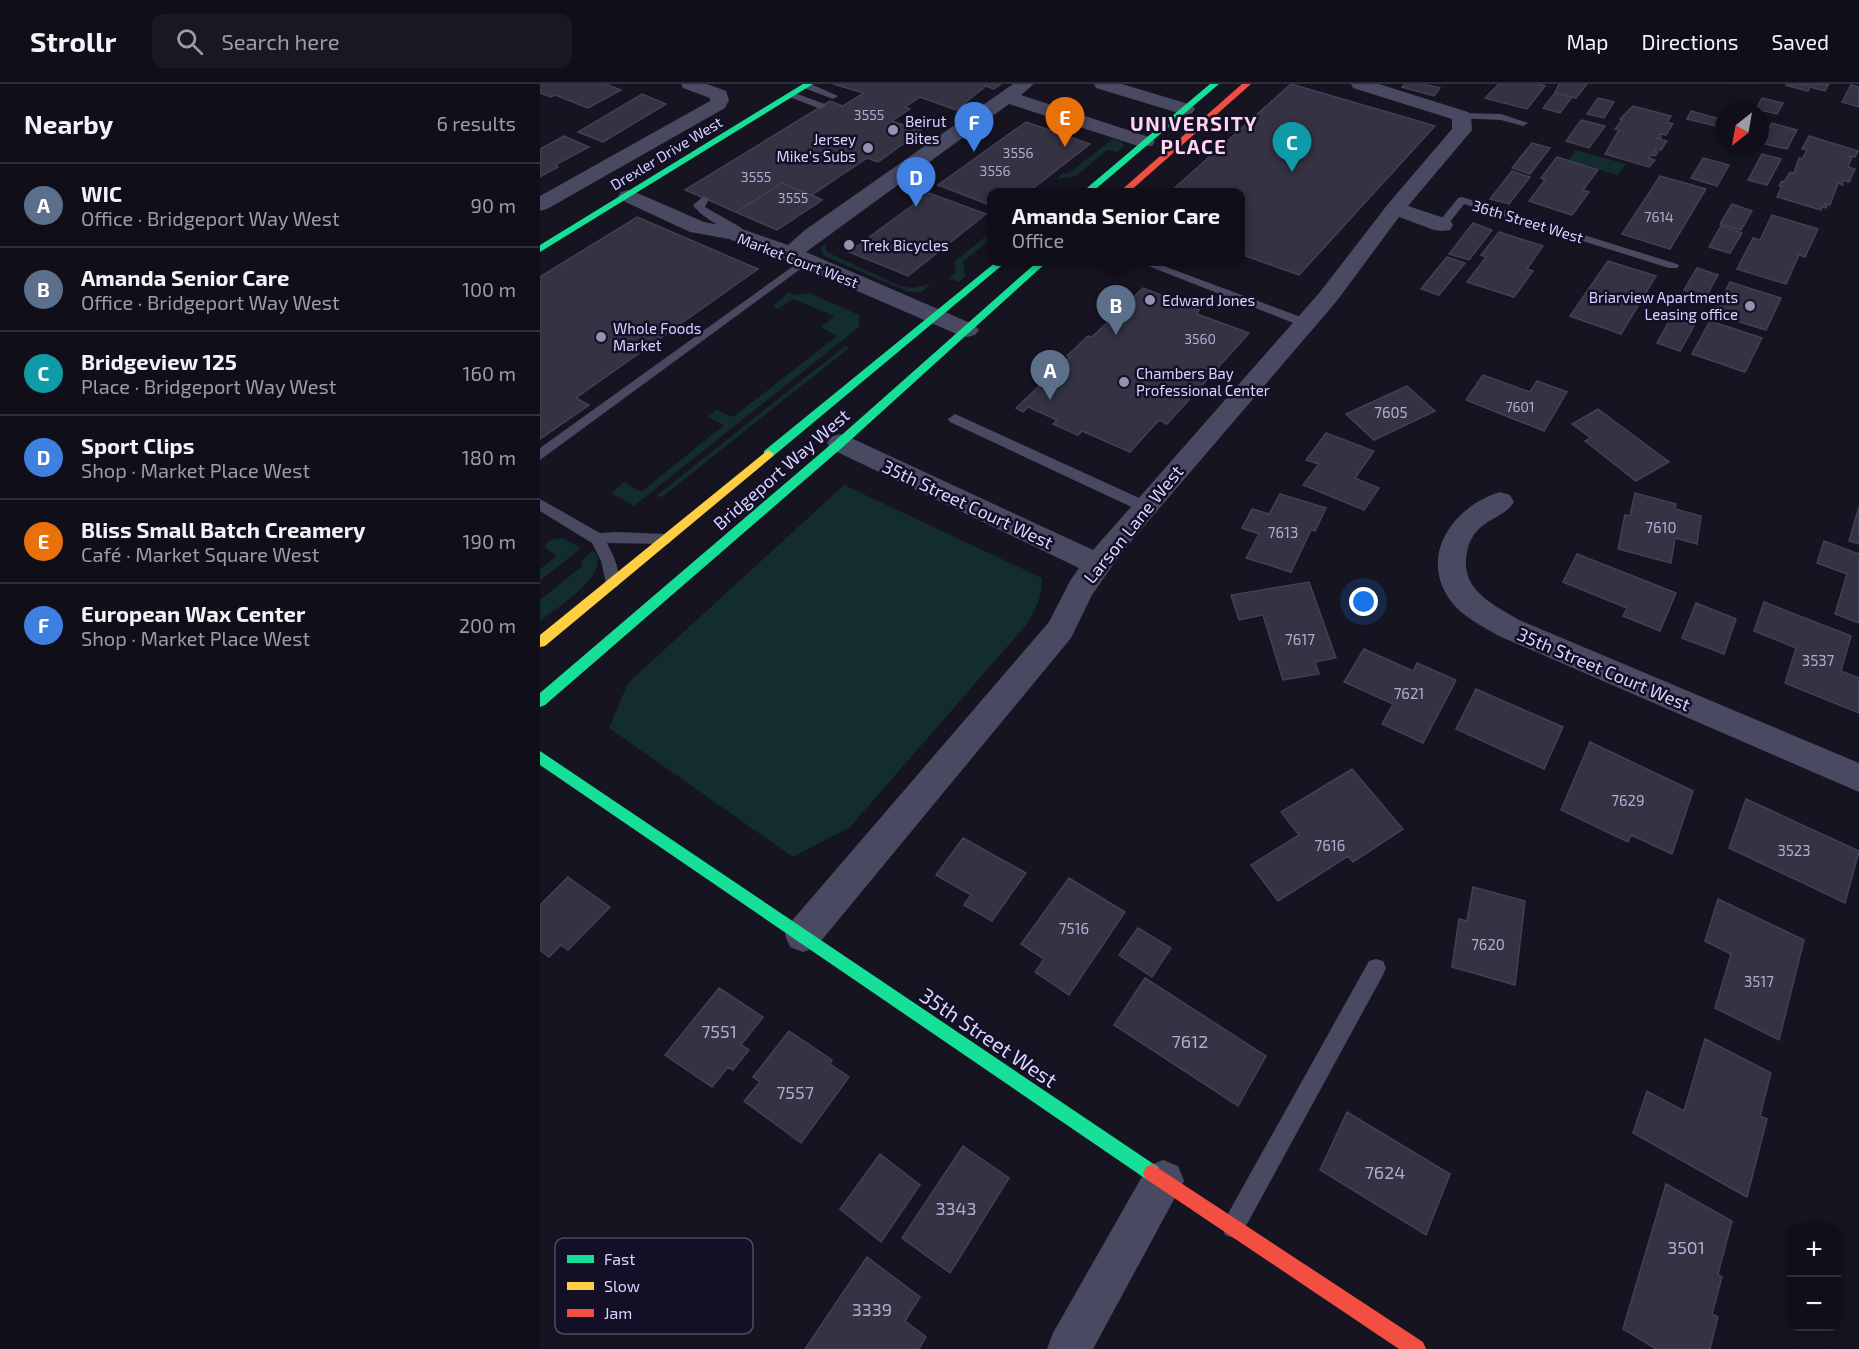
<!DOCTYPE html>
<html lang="en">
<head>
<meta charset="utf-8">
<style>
	body { margin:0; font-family:"Exo 2",sans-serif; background:#191822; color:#f1f3f6 }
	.controls { position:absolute; right:18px; bottom:18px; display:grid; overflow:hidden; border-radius:12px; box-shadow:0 3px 15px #0003 }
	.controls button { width:54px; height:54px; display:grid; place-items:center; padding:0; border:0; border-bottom:2px solid #302f38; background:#100f19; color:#f1f3f6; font:30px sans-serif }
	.compass { position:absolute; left:1175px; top:18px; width:54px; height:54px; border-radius:50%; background:#100f19; box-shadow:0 3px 15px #0003; rotate:211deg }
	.you { position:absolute; left:824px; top:518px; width:21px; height:21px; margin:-15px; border:4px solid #fff; border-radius:50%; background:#1a73e8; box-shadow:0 0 0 9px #1a73e833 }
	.badge { display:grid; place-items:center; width:39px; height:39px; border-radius:50%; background:#ea580c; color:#fff; font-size:20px; font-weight:700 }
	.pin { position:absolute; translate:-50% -50px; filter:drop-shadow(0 2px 3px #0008) }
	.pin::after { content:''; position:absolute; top:32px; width:21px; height:18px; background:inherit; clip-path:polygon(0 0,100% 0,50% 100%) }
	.popup { position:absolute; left:447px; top:104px; width:258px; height:78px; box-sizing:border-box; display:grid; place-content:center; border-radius:12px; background:#100f19; filter:drop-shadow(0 2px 4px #0005); font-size:20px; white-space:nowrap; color:#9c9ca2 }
	.popup b { font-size:22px; color:#f1f3f6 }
	.popup::after { content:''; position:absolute; left:50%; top:100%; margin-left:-12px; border:12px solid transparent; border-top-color:#100f19 }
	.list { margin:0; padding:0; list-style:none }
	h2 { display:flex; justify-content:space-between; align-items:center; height:78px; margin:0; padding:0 24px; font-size:26px }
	h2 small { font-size:20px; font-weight:400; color:#9c9ca2 }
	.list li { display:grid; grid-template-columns:39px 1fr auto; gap:18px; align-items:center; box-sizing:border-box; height:84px; padding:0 24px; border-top:2px solid #302f38 }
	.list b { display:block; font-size:22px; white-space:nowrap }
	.list p { margin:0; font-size:20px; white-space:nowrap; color:#9c9ca2 }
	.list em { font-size:20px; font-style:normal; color:#9c9ca2 }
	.icon { flex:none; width:33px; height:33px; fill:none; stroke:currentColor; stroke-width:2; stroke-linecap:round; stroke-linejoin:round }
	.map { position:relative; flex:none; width:1319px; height:1265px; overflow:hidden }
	header { display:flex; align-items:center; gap:36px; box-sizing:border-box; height:84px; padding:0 30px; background:#100f19; border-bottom:2px solid #302f38 }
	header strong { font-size:28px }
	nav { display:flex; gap:33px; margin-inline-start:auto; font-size:21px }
	.search { width:420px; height:54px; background:#191822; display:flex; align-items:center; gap:15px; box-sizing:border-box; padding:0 21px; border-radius:12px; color:#9c9ca2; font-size:22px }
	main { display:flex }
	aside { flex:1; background:#100f19 }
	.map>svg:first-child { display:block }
</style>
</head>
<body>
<header>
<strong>Strollr</strong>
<div class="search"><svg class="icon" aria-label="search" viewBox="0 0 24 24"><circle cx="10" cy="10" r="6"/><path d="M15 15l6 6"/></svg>Search here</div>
<nav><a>Map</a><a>Directions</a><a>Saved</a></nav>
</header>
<main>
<aside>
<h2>Nearby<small>6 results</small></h2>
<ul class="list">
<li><span class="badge" style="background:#5c6f8a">A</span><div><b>WIC</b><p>Office · Bridgeport Way West</p></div><em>90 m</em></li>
<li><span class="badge" style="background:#5c6f8a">B</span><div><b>Amanda Senior Care</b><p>Office · Bridgeport Way West</p></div><em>100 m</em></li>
<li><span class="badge" style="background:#0f9aa8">C</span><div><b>Bridgeview 125</b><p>Place · Bridgeport Way West</p></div><em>160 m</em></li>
<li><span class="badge" style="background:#3f7fe0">D</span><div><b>Sport Clips</b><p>Shop · Market Place West</p></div><em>180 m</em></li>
<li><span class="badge" style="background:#e8710a">E</span><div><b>Bliss Small Batch Creamery</b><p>Café · Market Square West</p></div><em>190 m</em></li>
<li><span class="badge" style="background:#3f7fe0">F</span><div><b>European Wax Center</b><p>Shop · Market Place West</p></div><em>200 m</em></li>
</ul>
</aside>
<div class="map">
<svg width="1319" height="1265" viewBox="0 0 1319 1265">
	<rect width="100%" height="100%" fill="#161421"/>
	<!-- green -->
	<path fill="#132c2d" d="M573 55 583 58 584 62 577 68 567 66 536 92 516 95 522 90 529 89Z
		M1036 66 1086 80 1078 91 1028 77Z
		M451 148V155L423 178 425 193 419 198 409 194 416 189 414 178Z
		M287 160 285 163 287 168 360 202 371 204 391 200 380 209 366 207 284 172 280 163Z
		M249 208 256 211 269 209 319 231V243L94 422 71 409 84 398 101 408 184 341 168 333 176 326 193 333 297 252 281 243 294 232 253 215 238 225 233 222Z
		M305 262 309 264 122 413 116 412Z
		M304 401 502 494C502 513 496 525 486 541L310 743 253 773 69 644 88 599Z
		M22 454 41 464 0 497V485L17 472 5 464V461L11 456Z
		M53 466C75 488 15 525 0 537V516L41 483 42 476Z"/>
	<!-- building -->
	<path fill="#343243" stroke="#433f54" stroke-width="1.5" d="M0 0H66L81 6 48 24 15 11 11 13 0 9Z
		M293 0H461L454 5 446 2 416 26 380 13 365 23 370 25 352 37 381 47 338 78 327 74 272 111 282 116 237 146 145 106 290 17 303 22 324 9Z
		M751 0 895 42 759 191 700 170V109H629Z
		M865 0H884L900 4 894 12 862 3Z
		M959 0H1003L1001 1 1005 2 987 25 945 14Z
		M1019 0H1047L1036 14 1015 9Z
		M1289 0 1285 7 1270 3 1268 7 1245 1Z
		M1311 1 1319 3V23L1302 18Z
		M1015 9 1032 13 1020 29 1003 24Z
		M102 10 126 20 63 58 38 48Z
		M1058 14 1074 18 1064 34 1047 30Z
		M1222 14 1243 19 1237 30 1216 25Z
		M1093 22 1131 32 1127 38 1133 40 1126 51 1120 50 1121 54H1116L1127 57 1121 66 1115 65 1114 67 1118 68 1115 72 1111 71 1109 74 1115 76 1109 83 1065 70 1079 46 1075 45 1082 36 1080 35Z
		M1151 27 1184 36V44L1147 35Z
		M1041 36 1065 42 1049 64 1026 57Z
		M486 38 550 60 487 109H452V122L398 101Z
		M1232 39 1257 46 1247 65 1221 59Z
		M24 52 49 63 15 81 18 83 0 93V65Z
		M1269 52 1318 67 1315 73 1307 72 1312 73 1308 83 1315 85 1309 98 1302 96 1303 101 1298 99 1290 121 1284 119 1287 122 1286 124 1282 123 1281 126 1237 113 1242 102H1239L1242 97 1244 98 1250 88 1254 89 1259 74 1262 75 1267 66 1262 65Z
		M992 59 1010 64 990 90 972 84Z
		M1222 70 1241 75 1227 101 1208 96Z
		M1017 73 1058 86 1043 106 1049 108 1032 131 989 117 1005 96 1001 94Z
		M1163 74 1189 81 1177 102 1151 94Z
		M972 87 990 93 969 120 950 115Z
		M1120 92 1166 105 1130 165 1082 150Z
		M242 99 282 116 237 146 196 128Z
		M389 109 446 130 368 192 309 168Z
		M1192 120 1212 127 1201 146 1180 140Z
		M1232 131 1278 145 1265 173 1259 171 1246 200 1197 185 1213 154 1220 156Z
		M97 133 218 185 36 314 49 321 0 355V193Z
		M933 139 952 146 929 176 909 170Z
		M1181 142 1202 149 1190 169 1169 163Z
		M959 148 1003 162 987 185 993 187 974 213 927 198 946 173 941 171Z
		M907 173 925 179 899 211 881 205Z
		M1068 177 1116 192 1081 250 1030 232Z
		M1157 184 1178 191 1166 213 1144 206Z
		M1190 198 1241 214 1226 246 1174 230Z
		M603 204 659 226 657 230 709 249 627 340 619 336 590 368 542 347 538 351 513 340 517 336 488 323 483 328 476 324 530 273 527 272 548 252 552 253Z
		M1131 234 1154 242 1140 267 1117 259Z
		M1170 237 1222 254 1205 288 1152 270Z
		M943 291 990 308 997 297 1027 308 1004 347 926 316Z
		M867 302 895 327 834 356 806 330Z
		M1058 325 1129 378 1096 397 1045 357 1051 354 1032 340Z
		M786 349 834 367 815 394 839 404 824 426 763 401 779 380 766 376Z
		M1095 409 1136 420 1135 425 1161 432 1157 460 1135 454 1131 479 1078 465 1085 431 1090 432Z
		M740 410 786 424 775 447 771 446 751 488 706 474 719 450 702 444 712 425 729 430Z
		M1319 423V460L1309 457Z
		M1284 457 1319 470V539L1295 530 1307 490 1277 479Z
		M1037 470 1136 509 1120 547 1083 532 1087 524 1023 498Z
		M769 498 796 574 775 578 779 590 743 596 723 531 699 536 691 511Z
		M1224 518 1311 552 1301 587 1319 594V629L1245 599 1256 564 1214 547Z
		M1156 519 1196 535 1184 570 1142 554Z
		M824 565 873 587 877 579 916 596 883 659 842 640 853 620 804 598Z
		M936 605 1023 643 1004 685 916 645Z
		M1050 658 1153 707 1132 770 1091 751 1088 758 1021 726Z
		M812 685 863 745 813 778 808 772 738 817 711 781 759 751 741 728Z
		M1206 715 1319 767 1305 819 1189 764Z
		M423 754 486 789 452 837 424 821 431 811 396 791Z
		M28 793 70 823 28 866 21 861 9 873 0 866V821Z
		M529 794 585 828 529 911 495 888 504 875 481 860Z
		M933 803 985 817 975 901 912 883 919 835 927 837Z
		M1178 815 1264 856 1239 956 1175 924 1191 870 1165 857Z
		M598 844 631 864 612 893 579 871Z
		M605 894 726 972 698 1022 574 941Z
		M179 904 223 933 201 961 209 966 193 986 188 983 172 1003 125 971Z
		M249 947 292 976 290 980 309 993 261 1059 204 1017 220 998 213 993Z
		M1165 955 1231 989 1220 1032 1227 1035 1207 1113 1093 1049 1107 1007 1144 1027Z
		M807 1028 910 1090 886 1151 780 1086Z
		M423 1062 469 1094 410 1189 362 1154Z
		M340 1070 380 1101 341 1158 300 1125Z
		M1126 1100 1192 1137 1178 1190 1182 1193 1172 1230 1178 1233 1170 1265H1116L1083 1245Z
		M327 1173 380 1213 365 1237 386 1253 379 1265H265Z"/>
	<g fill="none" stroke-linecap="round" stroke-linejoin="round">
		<!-- lane -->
		<path fill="#4a4962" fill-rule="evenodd" d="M264 0H271L298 12 293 15 264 4Z
			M252 8 285 20 286 22 281 25 249 13 247 11Z
			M921 29 961 30 988 39 983 42 961 36 917 34 916 32Z
			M164 112 169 115 165 123 200 143 211 153V157H203C188 144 164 137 153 121Z
			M922 113 1137 180 1139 182 1137 184H1129L924 120 906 143H898V139L918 114Z
			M266 173 270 174V178L0 376V364Z
			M598 178H613L769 236 771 239 769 242H761Z
			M415 330 608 418 610 422 608 426H598L410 338 408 335Z
			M0 415 60 449 77 448 125 450 130 451 132 455 130 459 125 460 67 459C73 471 83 490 77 503H67L61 477 52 459 0 427Z
			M836 875 843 877 846 884 843 891 701 1151 693 1154 685 1151 682 1143 685 1135 829 877Z"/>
		<!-- street -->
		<path fill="#4a4962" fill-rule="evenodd" d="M141 0H167L186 7 189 16 185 24 7 125 0 127V112L170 17V14L143 4Z
			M473 0H494L481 11 612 54 615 58 612 62H598L469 20 266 168 435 241 439 246 435 251 427 253 419 251 243 175 189 155 150 148 81 116 78 112 81 108 88 106 95 108 164 138 202 145 248 161 265 146Z
			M554 0H582L652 21 655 25 652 29 645 31 556 4Z
			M811 0H839L928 28 931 32 932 46 868 122 910 136 913 141 910 146 902 147 894 146 859 133 796 218 581 469 552 511 531 554 276 863 263 868 250 863 245 851 250 839 509 538 530 497 539 484 291 365 287 359 291 353 300 350 309 353 553 466 780 208 848 120 912 45V35L813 4Z
			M960 408 970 411 974 418C967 430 951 434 941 443 933 450 929 458 927 468 919 505 952 520 979 536L1319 679V708L959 552C942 542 921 532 910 516 878 471 914 422 960 408Z
			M623 1076 638 1082 644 1097 553 1265H507L513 1249 608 1082Z"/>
		<!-- fast -->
		<path fill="#16e098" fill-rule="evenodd" d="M263 0H273L0 168V161Z
			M670 0H679L551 109H541Z
			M456 178H466L232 373H224V367Z
			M497 178H507L304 362 5 621 0 623V609L296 356Z
			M0 667 618 1083 621 1089 618 1095 612 1098 606 1095 0 681Z"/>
		<!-- slow -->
		<path fill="#ffcf43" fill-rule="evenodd" d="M228 366 234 370 232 373 5 562 0 563V551Z"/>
		<!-- jam -->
		<path fill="#f24e42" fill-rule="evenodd" d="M702 0H711L588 109H578Z
			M612 1080 883 1258 886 1265H859L606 1095 603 1089 606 1083Z"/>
	</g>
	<!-- markers -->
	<g fill="#9591b1" stroke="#130f26" stroke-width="2">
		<circle cx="353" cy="46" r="6"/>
		<circle cx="328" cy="64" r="6"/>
		<circle cx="309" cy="161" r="6"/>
		<circle cx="610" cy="216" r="6"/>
		<circle cx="1210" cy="222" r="6"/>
		<circle cx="61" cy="253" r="6"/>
		<circle cx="584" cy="298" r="6"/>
	</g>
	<g text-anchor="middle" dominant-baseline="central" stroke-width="5" stroke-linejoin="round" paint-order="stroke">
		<!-- far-number labels -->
		<g font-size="14" fill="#b0acd0">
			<text x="329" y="30">3555</text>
			<text x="478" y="68">3556</text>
			<text x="455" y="86">3556</text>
			<text x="216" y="92">3555</text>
			<text x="253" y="113">3555</text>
			<text x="1119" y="132">7614</text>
			<text x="660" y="254">3560</text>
			<text x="980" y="322">7601</text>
		</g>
		<!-- far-poi labels -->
		<g font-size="15" fill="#d9d4ff" stroke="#130f26" text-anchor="start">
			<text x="365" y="37">Beirut<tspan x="365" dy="17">Bites</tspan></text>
			<text x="316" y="55" text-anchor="end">Jersey<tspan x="316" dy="17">Mike's Subs</tspan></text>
			<text x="321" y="161">Trek Bicycles</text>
			<text x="1198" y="213" text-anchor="end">Briarview Apartments<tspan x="1198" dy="17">Leasing office</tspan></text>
			<text x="622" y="216">Edward Jones</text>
			<text x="73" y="244">Whole Foods<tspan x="73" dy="17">Market</tspan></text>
			<text x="596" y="289">Chambers Bay<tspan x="596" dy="17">Professional Center</tspan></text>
		</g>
		<!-- far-street labels -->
		<g font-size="15" fill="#d9d4ff" stroke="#130f26">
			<text transform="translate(126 69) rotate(-31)">Drexler Drive West</text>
			<text transform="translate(988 137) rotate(17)">36th Street West</text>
			<text transform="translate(258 176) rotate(21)">Market Court West</text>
		</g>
		<!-- number labels -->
		<g font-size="15" fill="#b0acd0">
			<text x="851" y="328">7605</text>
			<text x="1121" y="443">7610</text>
			<text x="743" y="448">7613</text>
			<text x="760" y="555">7617</text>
			<text x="1278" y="576">3537</text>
			<text x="869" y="609">7621</text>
			<text x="1088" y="716">7629</text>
			<text x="790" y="761">7616</text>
			<text x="1254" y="766">3523</text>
			<text x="534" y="844">7516</text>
			<text x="948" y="860">7620</text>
			<text x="1219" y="897">3517</text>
		</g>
		<!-- street labels -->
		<g font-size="18" fill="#d9d4ff" stroke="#130f26">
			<text transform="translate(241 385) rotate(-41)">Bridgeport Way West</text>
			<text transform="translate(428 420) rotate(25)">35th Street Court West</text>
			<text transform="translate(593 440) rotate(-51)">Larson Lane West</text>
			<text transform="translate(1064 585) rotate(23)">35th Street Court West</text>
		</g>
		<!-- near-number labels -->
		<g font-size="18" fill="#b0acd0">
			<text x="179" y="947">7551</text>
			<text x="650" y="957">7612</text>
			<text x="255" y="1008">7557</text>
			<text x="845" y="1088">7624</text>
			<text x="416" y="1124">3343</text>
			<text x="1146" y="1163">3501</text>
			<text x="332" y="1225">3339</text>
		</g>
		<!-- far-district labels -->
		<g font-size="20" font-weight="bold" letter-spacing="1.5" fill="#ffd6f0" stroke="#130f26">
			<text x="654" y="39">UNIVERSITY<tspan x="654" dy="23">PLACE</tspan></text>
		</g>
		<!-- near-street labels -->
		<g font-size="21" fill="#d9d4ff" stroke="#130f26">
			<text transform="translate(449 953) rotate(34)">35th Street West</text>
		</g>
	</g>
	<!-- legend -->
	<rect x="15" y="1154" width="198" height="96" rx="9" fill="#130f26" stroke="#4e4a67" stroke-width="1.5"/>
	<rect x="27" y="1171" width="27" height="8" fill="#16e098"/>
	<rect x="27" y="1198" width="27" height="8" fill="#ffcf43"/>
	<rect x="27" y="1225" width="27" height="8" fill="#f24e42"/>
	<g font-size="16" fill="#d9d4ff">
		<text x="64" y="1181">Fast</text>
		<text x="64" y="1208">Slow</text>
		<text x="64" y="1235">Jam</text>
	</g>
</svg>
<div class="controls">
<button>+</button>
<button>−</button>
</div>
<svg class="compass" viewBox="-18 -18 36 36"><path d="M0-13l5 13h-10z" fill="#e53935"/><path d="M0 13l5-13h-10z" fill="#9c9ca2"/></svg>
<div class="you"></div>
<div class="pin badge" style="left:510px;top:316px;background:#5c6f8a">A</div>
<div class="pin badge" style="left:576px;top:251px;background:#5c6f8a">B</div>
<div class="popup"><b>Amanda Senior Care</b>Office</div>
<div class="pin badge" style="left:752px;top:88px;background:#0f9aa8">C</div>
<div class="pin badge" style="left:376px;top:123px;background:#3f7fe0">D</div>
<div class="pin badge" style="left:525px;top:63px;background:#e8710a">E</div>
<div class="pin badge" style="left:434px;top:68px;background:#3f7fe0">F</div>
</div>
</main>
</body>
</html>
